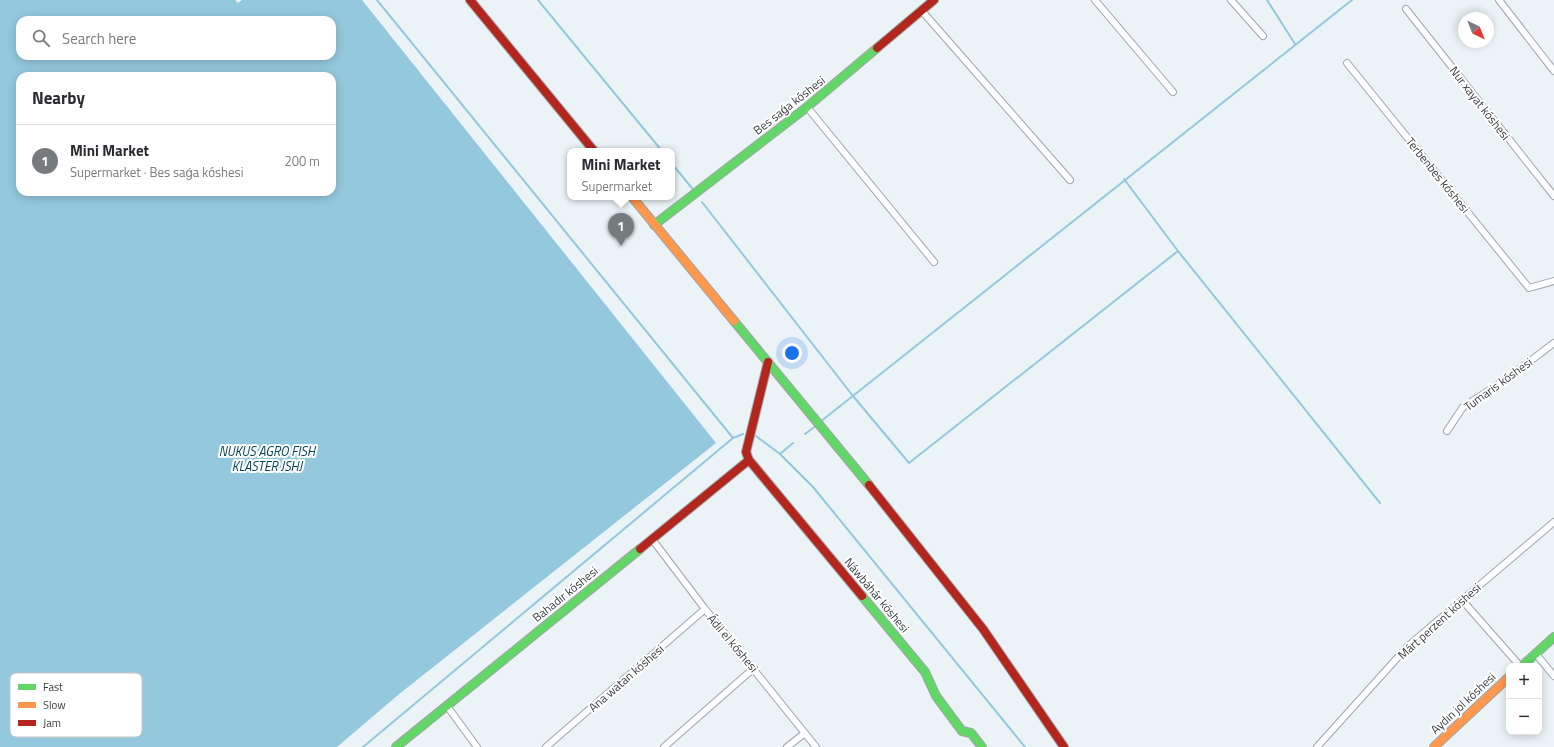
<!DOCTYPE html>
<html lang="en">
<head>
<meta charset="utf-8">
<style>
	body { margin:0; font-family:"Titillium Web",sans-serif; background:#f7f7f7; color:#2b2b33 }
	.controls { position:absolute; right:12px; bottom:12px; display:grid; overflow:hidden; border-radius:8px; box-shadow:0 2px 10px #0003 }
	.controls button { width:36px; height:36px; display:grid; place-items:center; padding:0; border:0; border-bottom:1px solid #e1e1e2; background:#fff; color:#2b2b33; font:20px sans-serif }
	.compass { position:absolute; left:1458px; top:12px; width:36px; height:36px; border-radius:50%; background:#fff; box-shadow:0 2px 10px #0003; rotate:137deg }
	.you { position:absolute; left:792px; top:353px; width:14px; height:14px; margin:-10px; border:3px solid #fff; border-radius:50%; background:#1a73e8; box-shadow:0 0 0 6px #1a73e833 }
	.badge { display:grid; place-items:center; width:26px; height:26px; border-radius:50%; background:#767c7e; color:#fff; font-size:13px; font-weight:700 }
	.pin { position:absolute; translate:-50% -33px; filter:drop-shadow(0 1px 2px #0008) }
	.pin::after { content:''; position:absolute; top:21px; width:14px; height:12px; background:inherit; clip-path:polygon(0 0,100% 0,50% 100%) }
	.popup { position:absolute; left:567px; top:148px; width:108px; height:52px; box-sizing:border-box; display:grid; place-content:center; border-radius:8px; background:#fff; filter:drop-shadow(0 1px 3px #0005); font-size:13px; white-space:nowrap; color:#7c7c81 }
	.popup b { font-size:15px; color:#2b2b33 }
	.popup::after { content:''; position:absolute; left:50%; top:100%; margin-left:-8px; border:8px solid transparent; border-top-color:#fff }
	.list { margin:0; padding:0; list-style:none }
	h2 { display:flex; justify-content:space-between; align-items:center; height:52px; margin:0; padding:0 16px; font-size:17px }
	h2 small { font-size:13px; font-weight:400; color:#7c7c81 }
	.list li { display:grid; grid-template-columns:26px 1fr auto; gap:12px; align-items:center; box-sizing:border-box; height:72px; padding:0 16px; border-top:1px solid #e1e1e2 }
	.list b { display:block; font-size:15px; white-space:nowrap }
	.list p { margin:0; font-size:13px; white-space:nowrap; color:#7c7c81 }
	.list em { font-size:13px; font-style:normal; color:#7c7c81 }
	.icon { flex:none; width:22px; height:22px; fill:none; stroke:currentColor; stroke-width:2; stroke-linecap:round; stroke-linejoin:round }
	.map { position:relative; flex:none; width:1554px; height:747px; overflow:hidden }
	.search { position:absolute; background:#fff; box-shadow:0 2px 10px #0003; left:16px; top:16px; width:320px; height:44px; display:flex; align-items:center; gap:10px; box-sizing:border-box; padding:0 14px; border-radius:12px; color:#7c7c81; font-size:15px }
	.panel { position:absolute; background:#fff; box-shadow:0 2px 10px #0003; left:16px; top:72px; width:320px; height:124px; border-radius:12px }
	.map>svg:first-child { display:block }
</style>
</head>
<body>
<div class="map">
<svg width="1554" height="747" viewBox="0 0 1554 747">
	<rect width="100%" height="100%" fill="#ebf3f6"/>
	<!-- water -->
	<path fill="#94c8dc" fill-rule="evenodd" d="M0 0H235L238 3 242 0H362L716 443 398 695 337 747H0ZM20 20H332V56H20ZM20 76H332V192H20Z"/>
	<g fill="none" stroke-linecap="round" stroke-linejoin="round">
		<!-- stream -->
		<path stroke="#94c8dc" stroke-width="2" d="M377 0 733 438
			M538 0 662 151
			M1267 0 1295 44
			M672 164 692 188
			M1124 179 1178 251
			M702 202 853 396 909 463 1178 251 1380 503
			M820 422 1352 0
			M805 434 817 425
			M756 436 780 454
			M793 443 780 454 813 487 1025 747
			M363 747 733 438 743 434"/>
		<!-- street casing -->
		<g stroke="#a0a5a8" stroke-width="8">
			<path id="street" d="M1095 0 1173 92
				M1231 0 1263 36
				M1499 0 1554 71
				M1406 9 1554 196
				M922 11 1070 180
				M1347 63 1529 288 1554 281
				M807 107 934 262
				M1447 431 1463 407 1505 380 1554 343
				M652 539 705 609 816 747
				M1462 600 1520 666
				M1536 654 1554 676
				M447 706 477 747
				M546 747 705 609
				M664 747 754 668
				M787 747 805 733
				M1317 747 1408 646 1554 522"/>
		</g>
		<!-- fast casing -->
		<g stroke="#a0a5a8" stroke-width="10">
			<path id="fast" d="M654 225 807 107 877 48
				M734 321 869 485
				M862 596 925 672 936 696 962 731 971 733 982 747
				M1522 666 1554 637
				M396 747 640 549"/>
		</g>
		<!-- slow casing -->
		<g stroke="#a0a5a8" stroke-width="10">
			<path id="slow" d="M632 197 734 321
				M1434 747 1509 677"/>
		</g>
		<!-- jam casing -->
		<g stroke="#a0a5a8" stroke-width="10">
			<path id="jam" d="M470 0 594 151
				M877 48 934 0
				M768 362 746 452 749 460 862 596
				M869 485 983 629 1064 747
				M640 549 749 460"/>
		</g>
		<!-- street -->
		<use href="#street" stroke="#fcfdfe" stroke-width="6"/>
		<!-- fast -->
		<use href="#fast" stroke="#63d668" stroke-width="8"/>
		<!-- slow -->
		<use href="#slow" stroke="#ff974d" stroke-width="8"/>
		<!-- jam -->
		<use href="#jam" stroke="#b3261e" stroke-width="8"/>
	</g>
	<g text-anchor="middle" dominant-baseline="central" stroke-width="4" stroke-linejoin="round" paint-order="stroke">
		<!-- street labels -->
		<g font-size="12" fill="#373c3e" stroke="#fff">
			<text transform="translate(1480 103) rotate(52)">Nur xayat kóshesi</text>
			<text transform="translate(789 105) rotate(-38)">Bes saǵa kóshesi</text>
			<text transform="translate(1438 175) rotate(51)">Terbenbes kóshesi</text>
			<text transform="translate(1498 384) rotate(-36)">Tumaris kóshesi</text>
			<text transform="translate(565 594) rotate(-39)">Bahadır kóshesi</text>
			<text transform="translate(877 595) rotate(50)">Náwbáhár kóshesi</text>
			<text transform="translate(1439 621) rotate(-42)">Márt perzent kóshesi</text>
			<text transform="translate(733 643) rotate(50)">Ádil el kóshesi</text>
			<text transform="translate(626 678) rotate(-41)">Ana watan kóshesi</text>
			<text transform="translate(1463 703) rotate(-43)">Aydın jol kóshesi</text>
		</g>
		<!-- water labels -->
		<g font-size="13" font-style="italic" fill="#004457" stroke="#fff">
			<text x="267" y="451">NUKUS AGRO FISH<tspan x="267" dy="15">KLASTER JSHJ</tspan></text>
		</g>
	</g>
	<!-- legend -->
	<rect x="10" y="673" width="132" height="64" rx="6" fill="#fff" stroke="#c3c4c5" stroke-width="1"/>
	<rect x="18" y="684" width="18" height="6" fill="#63d668"/>
	<rect x="18" y="702" width="18" height="6" fill="#ff974d"/>
	<rect x="18" y="720" width="18" height="6" fill="#b3261e"/>
	<g font-size="11" fill="#373c3e">
		<text x="43" y="691">Fast</text>
		<text x="43" y="709">Slow</text>
		<text x="43" y="727">Jam</text>
	</g>
</svg>
<div class="controls">
<button>+</button>
<button>−</button>
</div>
<svg class="compass" viewBox="-18 -18 36 36"><path d="M0-13l5 13h-10z" fill="#e53935"/><path d="M0 13l5-13h-10z" fill="#7c7c81"/></svg>
<div class="you"></div>
<div class="pin badge" style="left:621px;top:246px">1</div>
<div class="popup"><b>Mini Market</b>Supermarket</div>
<div class="search"><svg class="icon" aria-label="search" viewBox="0 0 24 24"><circle cx="10" cy="10" r="6"/><path d="M15 15l6 6"/></svg>Search here</div>
<section class="panel">
<h2>Nearby<small></small></h2>
<ul class="list">
<li><span class="badge">1</span><div><b>Mini Market</b><p>Supermarket · Bes saǵa kóshesi</p></div><em>200 m</em></li>
</ul>
</section>
</div>
</body>
</html>
